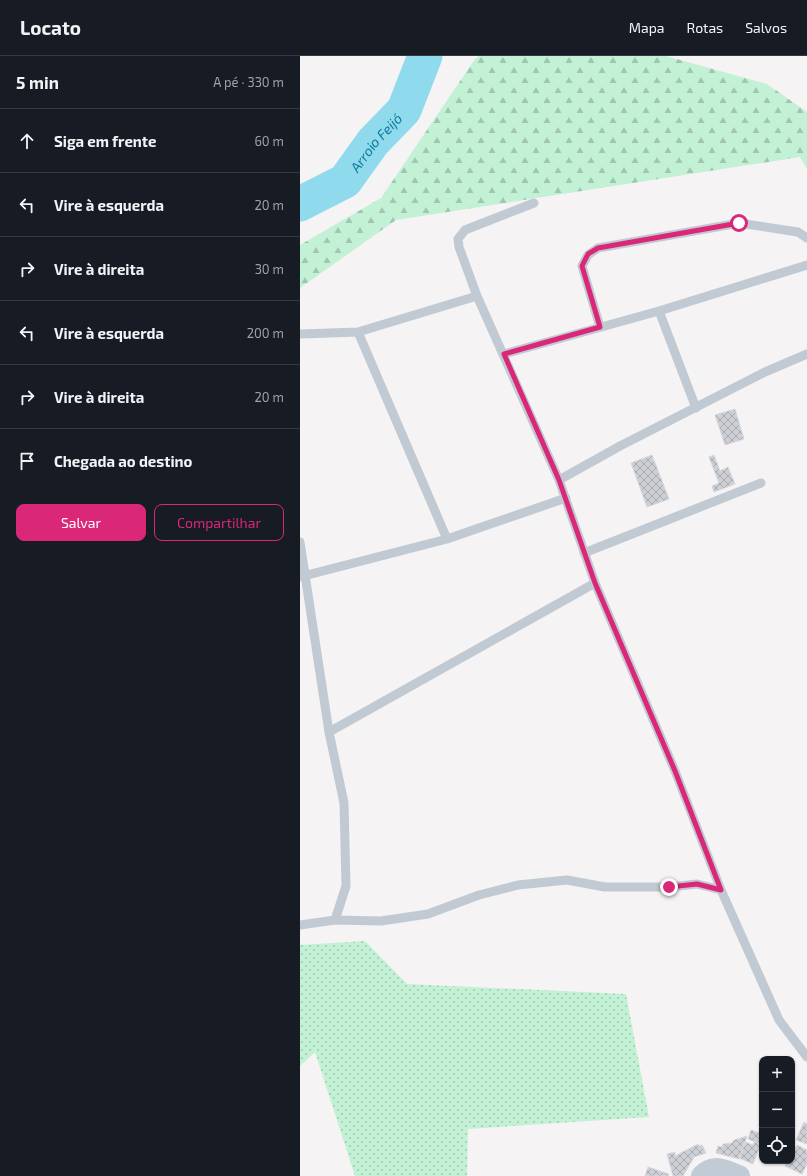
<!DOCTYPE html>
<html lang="pt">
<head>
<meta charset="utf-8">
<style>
	body { margin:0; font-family:"Exo 2",sans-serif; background:#242831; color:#f1f3f6 }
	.controls { position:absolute; right:12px; bottom:12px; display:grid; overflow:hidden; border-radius:8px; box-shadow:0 1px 3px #0004 }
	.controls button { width:36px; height:36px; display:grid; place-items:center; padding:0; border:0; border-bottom:1px solid #363941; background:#171b24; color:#f1f3f6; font:20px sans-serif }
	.stop { position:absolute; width:12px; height:12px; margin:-9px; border:3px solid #db2777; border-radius:50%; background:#fff }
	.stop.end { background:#db2777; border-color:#fff; box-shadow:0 1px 4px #0008 }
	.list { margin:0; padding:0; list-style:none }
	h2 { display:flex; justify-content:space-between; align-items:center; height:52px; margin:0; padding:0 16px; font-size:17px }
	h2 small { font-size:13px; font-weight:400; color:#9ea1a6 }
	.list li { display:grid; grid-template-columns:26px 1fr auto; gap:12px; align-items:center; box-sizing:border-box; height:64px; padding:0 16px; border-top:1px solid #363941 }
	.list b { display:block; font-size:15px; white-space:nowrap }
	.list em { font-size:13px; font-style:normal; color:#9ea1a6 }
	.actions { display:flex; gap:8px; padding:12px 16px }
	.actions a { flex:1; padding:9px 0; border:1px solid #db2777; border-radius:8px; text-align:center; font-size:14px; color:#db2777 }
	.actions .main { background:#db2777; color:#fff }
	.icon { flex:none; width:22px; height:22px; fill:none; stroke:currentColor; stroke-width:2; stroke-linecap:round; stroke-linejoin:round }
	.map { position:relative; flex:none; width:507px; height:1120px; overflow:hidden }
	header { display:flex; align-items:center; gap:24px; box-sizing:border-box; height:56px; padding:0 20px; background:#171b24; border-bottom:1px solid #363941 }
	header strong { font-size:19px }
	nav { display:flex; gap:22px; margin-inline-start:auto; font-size:14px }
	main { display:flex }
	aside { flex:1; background:#171b24 }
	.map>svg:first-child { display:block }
</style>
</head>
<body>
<header>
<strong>Locato</strong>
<nav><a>Mapa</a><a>Rotas</a><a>Salvos</a></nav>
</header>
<main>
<aside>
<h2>5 min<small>A pé · 330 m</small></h2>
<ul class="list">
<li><svg class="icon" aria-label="ahead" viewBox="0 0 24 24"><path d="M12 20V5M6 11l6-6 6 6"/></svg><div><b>Siga em frente</b></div><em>60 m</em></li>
<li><svg class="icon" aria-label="left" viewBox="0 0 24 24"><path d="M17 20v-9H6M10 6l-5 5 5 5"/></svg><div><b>Vire à esquerda</b></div><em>20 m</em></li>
<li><svg class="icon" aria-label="right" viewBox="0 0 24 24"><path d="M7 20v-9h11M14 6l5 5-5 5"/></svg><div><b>Vire à direita</b></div><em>30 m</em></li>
<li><svg class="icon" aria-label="left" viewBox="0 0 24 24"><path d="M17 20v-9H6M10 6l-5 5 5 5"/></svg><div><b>Vire à esquerda</b></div><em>200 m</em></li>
<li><svg class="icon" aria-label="right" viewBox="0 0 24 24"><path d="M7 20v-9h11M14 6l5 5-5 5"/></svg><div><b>Vire à direita</b></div><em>20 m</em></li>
<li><svg class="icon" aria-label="arrive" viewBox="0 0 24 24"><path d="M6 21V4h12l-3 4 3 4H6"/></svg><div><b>Chegada ao destino</b></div></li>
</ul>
<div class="actions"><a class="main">Salvar</a><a>Compartilhar</a></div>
</aside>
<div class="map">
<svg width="507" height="1120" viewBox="0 0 507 1120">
	<defs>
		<pattern id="grass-dots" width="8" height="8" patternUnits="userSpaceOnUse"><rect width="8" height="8" fill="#c3f1d5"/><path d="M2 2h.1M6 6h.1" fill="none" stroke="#a0c6b0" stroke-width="1.8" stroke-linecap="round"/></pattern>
		<pattern id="forest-firs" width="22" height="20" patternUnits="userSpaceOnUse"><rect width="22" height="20" fill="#c3f1d5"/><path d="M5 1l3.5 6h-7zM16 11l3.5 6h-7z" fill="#a0c6b0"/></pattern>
		<pattern id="building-cross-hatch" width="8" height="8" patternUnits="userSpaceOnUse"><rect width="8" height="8" fill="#cdcfd5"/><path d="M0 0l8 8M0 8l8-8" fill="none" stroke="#a8abb0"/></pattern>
	</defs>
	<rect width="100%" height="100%" fill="#f5f3f3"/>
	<!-- grass -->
	<path fill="url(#grass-dots)" d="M65 885 107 928 326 938 349 1061 168 1073 167 1120H55L15 996 0 1010V889Z"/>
	<!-- forest -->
	<path fill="url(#forest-firs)" d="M179 0H366L467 28 507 56V113L500 101 96 164 0 232V189L81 142 175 3Z"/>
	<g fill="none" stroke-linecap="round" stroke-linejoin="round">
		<!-- river -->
		<path stroke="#90daee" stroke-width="35" id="s1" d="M0 148 45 125 73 86 104 54 125 0"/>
	</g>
	<!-- building -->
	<path fill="url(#building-cross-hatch)" stroke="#d7d9de" d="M435 353 444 383 425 389 415 359Z
		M352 399 369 443 347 451 331 407Z
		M414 399 420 415 428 411 435 428 414 436 412 430 419 427 409 401Z
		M504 1066 507 1068V1088L496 1084Z
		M451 1074 462 1078V1089L448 1083Z
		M447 1080 439 1103 416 1097 418 1090 422 1091 423 1088 432 1087 434 1084Z
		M445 1086 453 1089 454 1086 461 1088 453 1108 439 1102Z
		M398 1088 399 1090 402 1089 406 1097 394 1101 383 1120H373L367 1098 375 1096V1100Z
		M497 1089 507 1094V1108L502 1118 485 1110 487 1105H492V1099Z
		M348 1111 369 1118 368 1120H345Z"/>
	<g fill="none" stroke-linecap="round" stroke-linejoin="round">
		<!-- lane -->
		<path stroke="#c1cad2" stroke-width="9" d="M234 147 165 174 158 183 159 191 177 240 259 424 295 527 375 715 421 834 479 964 507 1001
			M359 255 396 352
			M300 271 282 210 288 199 298 192 439 167 498 176 507 182
			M58 276 147 483
			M0 278 58 276 177 240
			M204 298 359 255 507 209
			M259 424 320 390 465 316 507 298
			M0 486 29 676 44 747 46 830 35 864
			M284 497 461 427
			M0 521 147 483 266 442
			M29 676 295 527
			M0 869 35 864 81 865 128 858 179 839 218 829 267 824 305 831H369L397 828 421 834"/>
		<!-- secondary -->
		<path stroke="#c1cbd6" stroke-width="22" d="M402 1120C414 1107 425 1115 439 1120"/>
	</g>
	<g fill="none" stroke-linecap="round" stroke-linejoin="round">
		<!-- route -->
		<path stroke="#db2777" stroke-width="5" d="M369 831 397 828 421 834 375 715 295 527 259 424 204 298 300 271 282 210 288 198 298 192 439 167"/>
	</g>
	<g text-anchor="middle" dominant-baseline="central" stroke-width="3" stroke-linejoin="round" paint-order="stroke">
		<!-- water labels -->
		<g font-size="14" font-style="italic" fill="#0c7c9b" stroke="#fff">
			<text stroke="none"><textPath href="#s1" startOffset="100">Arroio Feijó</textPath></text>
		</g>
	</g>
</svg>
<div class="controls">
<button>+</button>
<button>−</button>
<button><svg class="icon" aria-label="locate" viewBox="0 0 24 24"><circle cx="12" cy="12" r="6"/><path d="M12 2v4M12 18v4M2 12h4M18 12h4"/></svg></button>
</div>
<div class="stop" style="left:439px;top:167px"></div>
<div class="stop end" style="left:369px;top:831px"></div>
</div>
</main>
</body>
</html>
